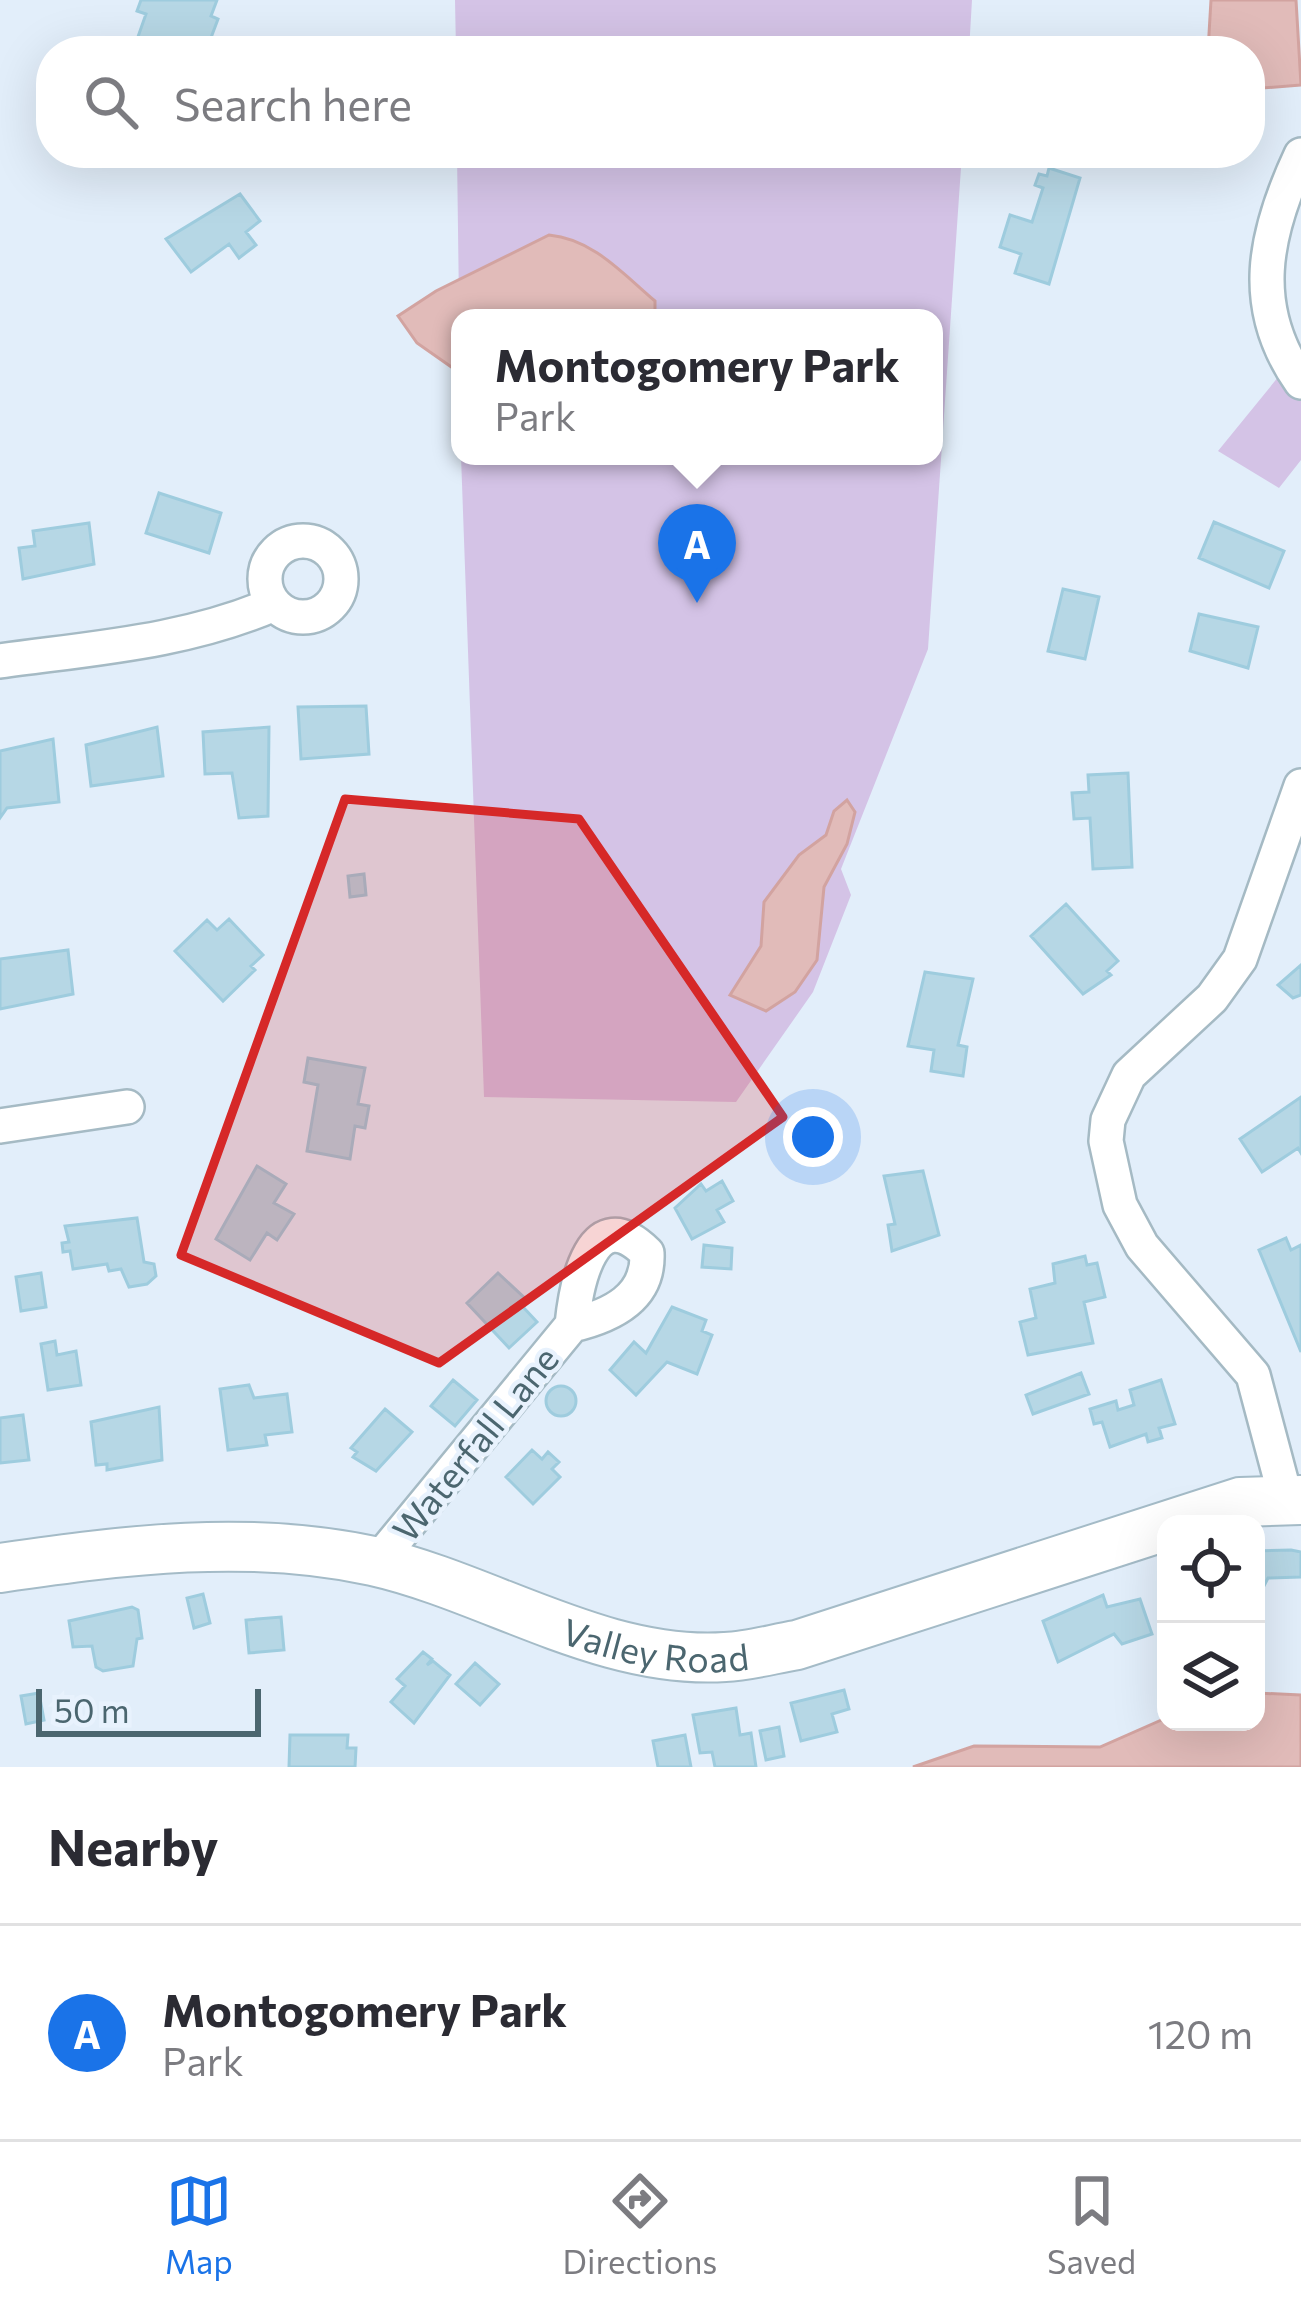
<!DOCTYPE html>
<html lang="en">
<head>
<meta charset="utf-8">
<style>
	body { margin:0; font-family:Commissioner,sans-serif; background:#f7f7f7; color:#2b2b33 }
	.controls { position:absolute; right:36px; bottom:36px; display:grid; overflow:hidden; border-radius:24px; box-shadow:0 12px 48px #0002 }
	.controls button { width:108px; height:108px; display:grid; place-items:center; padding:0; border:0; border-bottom:3px solid #e1e1e2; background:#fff; color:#2b2b33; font:60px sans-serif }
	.scale { position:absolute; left:36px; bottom:30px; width:225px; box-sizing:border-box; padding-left:12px; border:6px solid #4b666f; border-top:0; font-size:33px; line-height:42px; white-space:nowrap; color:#4b666f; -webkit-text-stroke:9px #e8f2fd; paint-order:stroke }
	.you { position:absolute; left:813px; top:1137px; width:42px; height:42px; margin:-30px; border:9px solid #fff; border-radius:50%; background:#1a73e8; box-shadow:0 0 0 18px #1a73e833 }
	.badge { display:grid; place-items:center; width:78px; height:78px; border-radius:50%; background:#1a73e8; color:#fff; font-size:39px; font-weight:700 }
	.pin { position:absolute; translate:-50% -99px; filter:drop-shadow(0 3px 6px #0008) }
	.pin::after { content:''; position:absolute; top:63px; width:42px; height:36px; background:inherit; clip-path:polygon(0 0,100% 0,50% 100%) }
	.popup { position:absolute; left:451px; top:309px; width:492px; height:156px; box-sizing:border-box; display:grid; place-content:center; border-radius:24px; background:#fff; filter:drop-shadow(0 3px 9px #0005); font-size:39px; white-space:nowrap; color:#7c7c81 }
	.popup b { font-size:45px; color:#2b2b33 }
	.popup::after { content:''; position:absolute; left:50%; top:100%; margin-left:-24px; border:24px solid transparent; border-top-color:#fff }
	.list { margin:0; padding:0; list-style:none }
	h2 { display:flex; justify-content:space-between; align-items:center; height:156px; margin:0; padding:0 48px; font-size:51px }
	h2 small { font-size:39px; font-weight:400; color:#7c7c81 }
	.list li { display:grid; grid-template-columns:78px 1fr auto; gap:36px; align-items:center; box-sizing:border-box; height:216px; padding:0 48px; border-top:3px solid #e1e1e2 }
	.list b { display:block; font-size:45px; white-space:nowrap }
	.list p { margin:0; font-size:39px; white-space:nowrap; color:#7c7c81 }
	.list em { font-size:39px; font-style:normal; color:#7c7c81 }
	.icon { flex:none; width:66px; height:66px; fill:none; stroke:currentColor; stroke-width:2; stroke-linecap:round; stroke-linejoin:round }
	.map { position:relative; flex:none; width:1301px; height:1767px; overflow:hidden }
	.search { position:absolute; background:#fff; box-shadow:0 12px 48px #0002; left:36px; right:36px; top:36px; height:132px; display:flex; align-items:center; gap:30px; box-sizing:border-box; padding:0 42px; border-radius:48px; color:#7c7c81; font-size:45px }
	.sheet { height:372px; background:#fff }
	nav { display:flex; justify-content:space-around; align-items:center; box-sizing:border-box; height:168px; border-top:3px solid #e1e1e2; background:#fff; font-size:33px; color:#7c7c81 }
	nav a { display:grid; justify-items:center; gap:6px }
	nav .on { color:#1a73e8 }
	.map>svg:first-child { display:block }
</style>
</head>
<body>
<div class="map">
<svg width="1301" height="1767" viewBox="0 0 1301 1767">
	<rect width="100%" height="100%" fill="#e2eefa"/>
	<!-- green -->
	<path fill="#d4c3e6" d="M455 0H972L969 51H456Z
		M457 153H962L928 649 841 869 851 895 813 992 736 1102 484 1097 461 456H934V318H460V381Z
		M1301 349V460L1279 488 1218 451Z"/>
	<!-- water -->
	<path fill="#e1bbb9" stroke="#d2a3a0" stroke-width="3" d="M1211 0H1296L1301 85 1250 89V51H1208Z
		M549 235C593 239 623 274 655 301V314L460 318V373L417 343 398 316 436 291Z
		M847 800 855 812 847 844 824 887 817 960 795 992 766 1011 730 995 761 946 764 902 799 855 826 835 834 811Z
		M1256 1693 1301 1695V1767H913L974 1746 1100 1747 1166 1718V1722H1256Z"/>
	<!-- building -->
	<path fill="#b6d7e5" stroke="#9eccde" stroke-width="3" d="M141 0H217L211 16 218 19 206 51H133L146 14 137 11Z
		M1049 168 1080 178 1049 284 1015 273 1021 254 1000 247 1010 215 1032 222 1043 188 1035 185 1039 174 1047 176Z
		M240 194 260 221 246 232 256 245 239 258 229 244 191 272 166 239Z
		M159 493 221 513 209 553 146 533Z
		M1214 522 1284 551 1269 588 1199 558Z
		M89 523 94 564 23 579 19 548 35 546 33 531Z
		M1063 589 1099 597 1085 659 1048 651Z
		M1199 614 1258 627 1248 668 1190 651Z
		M366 706 369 754 301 759 298 707Z
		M157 727 163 776 91 786 86 745Z
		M269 727 268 816 239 818 232 773 205 774 203 732Z
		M53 739 59 802 7 808 0 818V751Z
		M1128 773 1132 867 1093 869 1090 818 1074 819 1072 793 1089 792 1088 775Z
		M364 874 366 895 350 897 348 876Z
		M1066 904 1118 961 1107 971 1111 975 1083 994 1031 936Z
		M229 919 263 955 251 966 255 970 223 1001 175 951 207 920 217 930Z
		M68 950 73 994 0 1009V959Z
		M1301 965V995L1293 998 1278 985Z
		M925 972 973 979 958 1045 967 1047 963 1076 931 1071 934 1050 908 1046Z
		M308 1058 365 1068 358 1104 369 1106 365 1128 355 1126 350 1159 307 1151 318 1085 304 1082Z
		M1301 1097V1153L1298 1148 1262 1172 1240 1139Z
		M257 1166 286 1184 274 1203 294 1214 277 1240 267 1233 250 1260 216 1239Z
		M923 1171 939 1235 892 1251 888 1225 895 1224 884 1176Z
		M722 1181 733 1201 717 1210 724 1222 692 1239 675 1208 701 1184 706 1191Z
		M137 1218 144 1262 154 1264 156 1276 147 1284 129 1287 121 1269 109 1271 107 1264 73 1269 70 1251 63 1252 62 1243 69 1242 65 1226Z
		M1286 1238 1291 1250 1301 1245V1352L1259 1250Z
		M704 1245 732 1248 731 1269 702 1267Z
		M1085 1256 1087 1265 1097 1263 1105 1297 1084 1302 1093 1343 1028 1355 1020 1322 1036 1318 1030 1289 1055 1283 1053 1264Z
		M41 1273 46 1307 21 1311 16 1277Z
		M498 1273 529 1302 523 1307 537 1322 509 1348 467 1303Z
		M672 1307 706 1320 702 1331 712 1335 697 1374 667 1362 636 1395 610 1370 634 1342 646 1353Z
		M55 1341 57 1355 76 1351 81 1385 48 1390 41 1344Z
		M1081 1373 1089 1394 1033 1414 1026 1395Z
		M453 1380 477 1400 455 1426 431 1406Z
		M1161 1380 1175 1424 1159 1428 1162 1438 1148 1442 1146 1434 1110 1447 1102 1422 1094 1424 1090 1409 1116 1401 1118 1410 1134 1405 1130 1390Z
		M249 1385 254 1398 287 1394 292 1432 265 1435 267 1445 228 1450 220 1389Z
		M546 1401a15 15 0 1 1 30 0a15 15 0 1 1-30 0Z
		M159 1407 162 1460 107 1470V1464L96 1465 91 1422Z
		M385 1409 412 1432 376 1471 353 1457 357 1452 351 1448Z
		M23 1415 29 1460 0 1463V1418Z
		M532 1450 542 1459 548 1452 559 1462 552 1469 560 1477 533 1504 506 1477Z
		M1291 1550 1301 1552V1577L1268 1578 1264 1586 1256 1585V1551Z
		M203 1594 210 1623 194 1628 187 1598Z
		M1103 1595 1107 1607 1140 1599 1152 1634 1122 1644 1114 1634 1058 1662 1043 1621Z
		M132 1607 138 1610 142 1638 137 1639 133 1666 103 1671 96 1667 92 1646 73 1647 69 1621Z
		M281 1617 284 1650 249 1653 246 1620Z
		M423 1652 432 1659 427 1665 433 1661 450 1675 414 1723 391 1702 405 1686 397 1679Z
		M475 1663 499 1684 480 1705 456 1684Z
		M844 1690 849 1709 832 1714 837 1732 801 1741 791 1703Z
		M39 1693 44 1720 26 1724 21 1696Z
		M736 1708 740 1735 751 1733 756 1767H715L712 1752 700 1753 693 1715Z
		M779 1727 784 1756 766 1760 760 1731Z
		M290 1735H348L347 1748H356L355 1767H289Z
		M685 1735 691 1767H658L653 1741Z"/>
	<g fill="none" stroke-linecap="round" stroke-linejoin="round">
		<!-- street casing -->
		<g stroke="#a5bac4" stroke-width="38">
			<path id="street" d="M1301 155C1264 234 1248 307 1301 382
				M265 579a38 38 0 1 1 76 0a38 38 0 1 1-76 0Z
				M0 661C94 648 186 642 274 604
				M0 1126 127 1107
				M1286 1499 1253 1375 1142 1246 1120 1205 1106 1141 1108 1120 1129 1075 1212 998 1240 959 1301 786
				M377 1562 572 1325C576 1285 592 1198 647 1253 649 1298 611 1316 572 1325"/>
		</g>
		<!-- secondary casing -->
		<g stroke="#a4bbc7" stroke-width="52">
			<g id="secondary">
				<path id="s1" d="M0 1568C125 1550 248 1534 373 1561 489 1587 602 1665 725 1657 749 1656 773 1649 797 1645L1240 1502 1301 1500"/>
			</g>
		</g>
		<!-- street -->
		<use href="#street" stroke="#fff" stroke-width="33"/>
		<!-- secondary -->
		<use href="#secondary" stroke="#fff" stroke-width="48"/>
	</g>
	<!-- marked area -->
	<path fill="#d62828" fill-opacity="0.2" stroke="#d62828" stroke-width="9" stroke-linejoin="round" d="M345 799 579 819 783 1117 439 1363 181 1255Z"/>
	<g text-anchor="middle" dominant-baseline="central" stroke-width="9" stroke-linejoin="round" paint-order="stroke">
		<!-- street labels -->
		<g font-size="36" fill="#4b666f" stroke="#e8f2fd">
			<text transform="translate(474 1443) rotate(-51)">Waterfall Lane</text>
			<text stroke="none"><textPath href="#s1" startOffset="672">Valley Road</textPath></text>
		</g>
	</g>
</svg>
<div class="controls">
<button><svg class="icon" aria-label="locate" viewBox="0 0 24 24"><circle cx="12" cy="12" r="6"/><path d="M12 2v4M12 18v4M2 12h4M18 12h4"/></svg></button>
<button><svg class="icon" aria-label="layers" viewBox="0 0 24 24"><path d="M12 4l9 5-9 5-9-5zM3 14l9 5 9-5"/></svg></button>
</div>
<div class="scale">50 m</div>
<div class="you"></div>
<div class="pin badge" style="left:697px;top:603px">A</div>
<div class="popup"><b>Montogomery Park</b>Park</div>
<div class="search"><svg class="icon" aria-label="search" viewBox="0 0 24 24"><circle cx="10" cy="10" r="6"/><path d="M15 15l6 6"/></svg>Search here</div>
</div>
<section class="sheet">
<h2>Nearby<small></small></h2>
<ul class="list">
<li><span class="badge">A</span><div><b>Montogomery Park</b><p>Park</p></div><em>120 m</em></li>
</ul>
</section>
<nav>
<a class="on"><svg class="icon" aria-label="map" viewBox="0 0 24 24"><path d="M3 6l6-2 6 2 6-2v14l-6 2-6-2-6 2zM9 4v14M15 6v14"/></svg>Map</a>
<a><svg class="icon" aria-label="directions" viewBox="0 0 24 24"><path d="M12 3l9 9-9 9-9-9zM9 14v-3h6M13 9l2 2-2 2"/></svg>Directions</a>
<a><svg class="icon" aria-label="saved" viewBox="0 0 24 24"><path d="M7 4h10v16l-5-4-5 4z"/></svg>Saved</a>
</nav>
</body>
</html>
